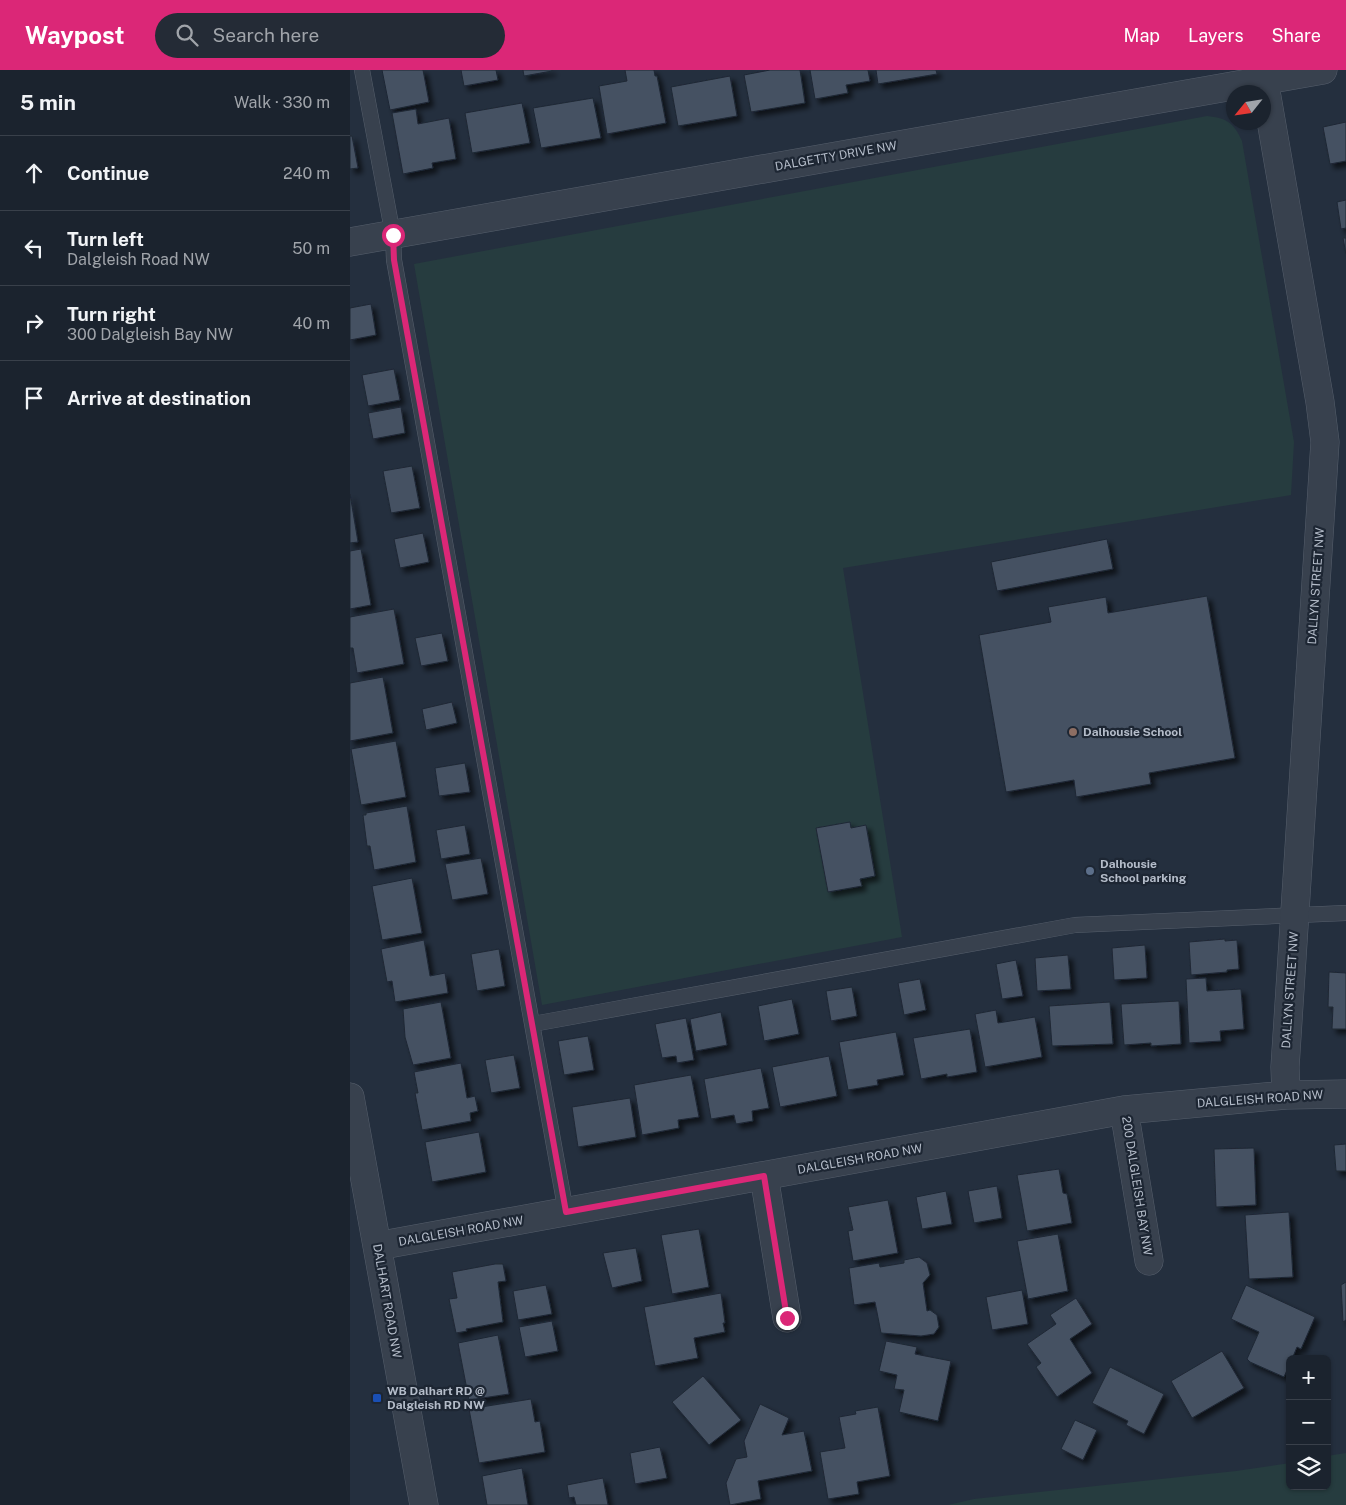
<!DOCTYPE html>
<html lang="en">
<head>
<meta charset="utf-8">
<style>
	body { margin:0; font-family:"Public Sans",sans-serif; background:#242b36; color:#f1f3f6 }
	.controls { position:absolute; right:15px; bottom:15px; display:grid; overflow:hidden; border-radius:8px; box-shadow:0 1px 4px #0004 }
	.controls button { width:45px; height:45px; display:grid; place-items:center; padding:0; border:0; border-bottom:1px solid #39404a; background:#1b232e; color:#f1f3f6; font:25px sans-serif }
	.compass { position:absolute; left:876px; top:15px; width:45px; height:45px; border-radius:50%; background:#1b232e; box-shadow:0 1px 4px #0004; rotate:240deg }
	.stop { position:absolute; width:15px; height:15px; margin:-11px; border:4px solid #db2777; border-radius:50%; background:#fff }
	.stop.end { background:#db2777; border-color:#fff; box-shadow:0 1px 5px #0008 }
	.list { margin:0; padding:0; list-style:none }
	h2 { display:flex; justify-content:space-between; align-items:center; height:65px; margin:0; padding:0 20px; font-size:21px }
	h2 small { font-size:16px; font-weight:400; color:#a0a4aa }
	.list li { display:grid; grid-template-columns:32px 1fr auto; gap:15px; align-items:center; box-sizing:border-box; height:75px; padding:0 20px; border-top:1px solid #39404a }
	.list b { display:block; font-size:19px; white-space:nowrap }
	.list p { margin:0; font-size:16px; white-space:nowrap; color:#a0a4aa }
	.list em { font-size:16px; font-style:normal; color:#a0a4aa }
	.icon { flex:none; width:28px; height:28px; fill:none; stroke:currentColor; stroke-width:2; stroke-linecap:round; stroke-linejoin:round }
	.map { position:relative; flex:none; width:996px; height:1435px; overflow:hidden }
	header { display:flex; align-items:center; gap:30px; box-sizing:border-box; height:70px; padding:0 25px; background:#db2777; color:#fff }
	header strong { font-size:24px }
	nav { display:flex; gap:28px; margin-inline-start:auto; font-size:18px }
	.search { width:350px; height:45px; background:#242b36; display:flex; align-items:center; gap:12px; box-sizing:border-box; padding:0 18px; border-radius:28px; color:#a0a4aa; font-size:19px }
	main { display:flex }
	aside { flex:1; background:#1b232e }
	.map>svg:first-child { display:block }
</style>
</head>
<body>
<header>
<strong>Waypost</strong>
<div class="search"><svg class="icon" aria-label="search" viewBox="0 0 24 24"><circle cx="10" cy="10" r="6"/><path d="M15 15l6 6"/></svg>Search here</div>
<nav><a>Map</a><a>Layers</a><a>Share</a></nav>
</header>
<main>
<aside>
<h2>5 min<small>Walk · 330 m</small></h2>
<ul class="list">
<li><svg class="icon" aria-label="ahead" viewBox="0 0 24 24"><path d="M12 20V5M6 11l6-6 6 6"/></svg><div><b>Continue</b></div><em>240 m</em></li>
<li><svg class="icon" aria-label="left" viewBox="0 0 24 24"><path d="M17 20v-9H6M10 6l-5 5 5 5"/></svg><div><b>Turn left</b><p>Dalgleish Road NW</p></div><em>50 m</em></li>
<li><svg class="icon" aria-label="right" viewBox="0 0 24 24"><path d="M7 20v-9h11M14 6l5 5-5 5"/></svg><div><b>Turn right</b><p>300 Dalgleish Bay NW</p></div><em>40 m</em></li>
<li><svg class="icon" aria-label="arrive" viewBox="0 0 24 24"><path d="M6 21V4h12l-3 4 3 4H6"/></svg><div><b>Arrive at destination</b></div></li>
</ul>
</aside>
<div class="map">
<svg width="996" height="1435" viewBox="0 0 996 1435">
	<defs>
		<filter id="shadow"><feDropShadow dx="4.5" dy="4.5" stdDeviation="2.5" flood-color="#0009"/></filter>
	</defs>
	<rect width="100%" height="100%" fill="#242f3e"/>
	<!-- green -->
	<path fill="#263c3f" d="M857 46C877 48 884 53 892 71L944 372 941 425 493 498 552 867 192 935 64 194Z
		M996 1383V1435H598L624 1429 886 1401 940 1393V1416H977V1386Z"/>
	<!-- building -->
	<path fill="#455162" stroke="#1f2835" filter="url(#shadow)" d="M32 0H73L79 32 40 40Z
		M111 0H146L148 10 114 16Z
		M173 0H202V1L174 6Z
		M275 0H304L305 6H307L316 53 257 64 249 16 277 11Z
		M420 0H450L455 33 401 42 394 5Z
		M460 0H518L520 11 496 15 498 23 465 29Z
		M526 0H586L587 4 528 14Z
		M380 6 387 46 328 56 321 17Z
		M243 28 251 68 191 78 183 38Z
		M172 33 180 73 122 83 115 43Z
		M66 39 68 54 99 48 106 89 82 93 83 98 53 104 42 43Z
		M996 52V91L980 94 973 57Z
		M0 66H2L8 98 0 99Z
		M996 130V158L991 159 987 132Z
		M993 168H996V184Z
		M21 234 26 265 0 270V238Z
		M44 299 50 330 18 336 12 305Z
		M51 337 55 363 23 369 18 343Z
		M62 396 70 438 41 443 33 401Z
		M0 424 8 472 0 473Z
		M73 463 79 492 50 498 44 469Z
		M757 469 763 499 647 521 641 492Z
		M11 479 21 535 0 539V481Z
		M857 526 885 688 799 703 801 714 726 727 724 710 656 722 629 565 701 552 698 537 756 527 758 543Z
		M44 539 54 594 7 603 3 578H0V547Z
		M92 563 98 591 71 596 65 568Z
		M33 607 43 663 0 671V613Z
		M102 632 107 653 76 660 72 639Z
		M46 671 56 727 11 735 1 679Z
		M115 693 120 722 89 726 85 698Z
		M57 736 66 792 24 800 20 776H17L13 745H16V743Z
		M500 752 501 758 516 755 525 806 510 809 512 816 478 822 466 758Z
		M115 755 120 784 91 789 86 760Z
		M131 788 138 824 102 830 95 794Z
		M62 808 72 863 32 870 22 816Z
		M875 869V871L887 870 889 899 877 900V902L841 905 839 872Z
		M74 870 80 906 95 903 98 923 45 932 42 911 37 912 31 879Z
		M795 875 797 908 764 910 762 878Z
		M149 879 155 916 127 921 121 884Z
		M718 885 721 919 687 921 685 888Z
		M666 890 673 926 652 929 646 894Z
		M979 902 996 903V959H982L983 937H978Z
		M856 908 857 921 891 919 894 959 870 961 871 971 839 973 836 909Z
		M570 909 576 940 554 945 548 913Z
		M502 917 507 946 481 951 476 921Z
		M442 929 449 964 414 971 408 936Z
		M829 931 831 974 801 976V973L774 975 771 934Z
		M91 932 101 988 63 995 55 967 53 939Z
		M760 932 763 974 702 976 699 936Z
		M646 940 648 953 685 947 692 987 635 997 625 944Z
		M371 942 377 975 346 981 340 949Z
		M336 948 344 990 327 993 326 986 312 988 305 954Z
		M620 959 627 1002 597 1007V1004L571 1009 563 968Z
		M546 962 554 1005 527 1010 528 1015 498 1020 489 972Z
		M238 966 244 1000 214 1005 208 971Z
		M164 985 170 1018 141 1023 135 990Z
		M479 986 487 1026 430 1037 422 997Z
		M111 993 117 1028 125 1026 128 1041 120 1043 121 1051 72 1060 65 1023H68L64 1002Z
		M411 998 419 1038 402 1041 403 1051 386 1054 384 1045 361 1049 354 1009Z
		M341 1005 349 1047 328 1050 329 1058 292 1065 284 1015Z
		M280 1028 286 1067 228 1077 222 1037Z
		M129 1062 136 1102 82 1112 75 1072Z
		M996 1074V1101H986L984 1075Z
		M904 1078 906 1135 866 1137 864 1079Z
		M709 1099 713 1123 717 1124 722 1153 677 1161 667 1105Z
		M647 1116 652 1148 624 1153 618 1121Z
		M596 1121 602 1154 572 1159 566 1127Z
		M538 1130 548 1183 503 1191 498 1161 503 1160 498 1137Z
		M939 1142 943 1207 899 1209 895 1145Z
		M349 1159 359 1217 322 1224 311 1165Z
		M708 1164 718 1221 678 1229 667 1171Z
		M286 1178 292 1211 262 1218 253 1183Z
		M569 1187 577 1193 580 1205 573 1213 577 1241 580 1240 587 1245 589 1257 584 1264 571 1266 531 1263 525 1232 504 1235 499 1198 529 1193 530 1197 554 1193V1190Z
		M145 1194H153L156 1211 148 1212 153 1252 116 1259 117 1261 106 1263 99 1229 107 1228 102 1202Z
		M996 1212V1250L993 1252 991 1215Z
		M196 1215 202 1244 168 1250 163 1221Z
		M896 1215 965 1247 951 1279 947 1277 942 1289H940V1293L934 1307 900 1292 897 1289 909 1262 881 1249Z
		M672 1220 678 1254 642 1260 636 1227Z
		M371 1223 375 1253H373L375 1262 344 1268 348 1288 305 1296 294 1237Z
		M726 1228 742 1254 720 1269 742 1303 707 1327 686 1297 691 1293 677 1274 706 1254 700 1245Z
		M202 1251 208 1281 175 1287 169 1257Z
		M148 1265 159 1324 119 1330 108 1273Z
		M536 1271 567 1277 565 1284 601 1291 588 1351 549 1342 554 1320 544 1319 547 1305 529 1301Z
		M872 1281 894 1318 842 1348 821 1311Z
		M760 1297 814 1324 794 1364 776 1355 778 1351 742 1333Z
		M353 1306 391 1350 359 1375 322 1332Z
		M181 1329 185 1352 190 1351 195 1382 129 1393 119 1339Z
		M410 1334 439 1348 432 1365 454 1361 462 1401 408 1411 411 1429 380 1435 376 1413 386 1389 397 1387 394 1371Z
		M528 1337 540 1406 507 1412 509 1424 478 1429 470 1382 495 1378 489 1347 506 1344 505 1341Z
		M725 1350 747 1360 733 1390 711 1379Z
		M310 1377 317 1408 285 1414 280 1383Z
		M172 1398 178 1435H137L132 1406Z
		M253 1408 258 1435H226L224 1427 219 1428 217 1415Z"/>
	<g fill="none" stroke-linecap="round" stroke-linejoin="round">
		<!-- service casing -->
		<g stroke="#565f6c" stroke-width="16">
			<path id="service" d="M12 0 43 165 44 190 216 1142
				M183 954 725 855 996 843"/>
		</g>
		<!-- minor casing -->
		<g stroke="#565f6c" stroke-width="29">
			<path id="minor" d="M914 10 970 332 975 372 935 997 936 1025
				M0 172 973 0
				M0 1027 74 1435
				M774 1040 799 1191
				M414 1106 437 1248
				M27 1176 774 1040 936 1025 996 1024"/>
		</g>
		<!-- service -->
		<use href="#service" stroke="#38414e" stroke-width="15"/>
		<!-- minor -->
		<use href="#minor" stroke="#38414e" stroke-width="28"/>
	</g>
	<g fill="none" stroke-linecap="round" stroke-linejoin="round">
		<!-- route -->
		<path stroke="#db2777" stroke-width="6" d="M43 165 44 190 216 1142 414 1106 437 1248"/>
	</g>
	<!-- markers -->
	<circle fill="#8d6e63" stroke="#1d2633" stroke-width="2" cx="723" cy="662" r="5"/>
	<circle fill="#5c6f8a" stroke="#1d2633" stroke-width="2" cx="740" cy="801" r="5"/>
	<rect fill="#1a4fb4" stroke="#1d2633" stroke-width="2" x="22" y="1323" width="10" height="10" rx="2.5"/>
	<g text-anchor="middle" dominant-baseline="central" stroke-width="4.5" stroke-linejoin="round" paint-order="stroke">
		<!-- street labels -->
		<g font-size="12" fill="#b4bcc9" stroke="#1d2633">
			<text transform="translate(486 86) rotate(-10)">DALGETTY DRIVE NW</text>
			<text transform="translate(966 516) rotate(-86)">DALLYN STREET NW</text>
			<text transform="translate(940 920) rotate(-86)">DALLYN STREET NW</text>
			<text transform="translate(910 1029) rotate(-4)">DALGLEISH ROAD NW</text>
			<text transform="translate(510 1089) rotate(-10)">DALGLEISH ROAD NW</text>
			<text transform="translate(787 1116) rotate(81)">200 DALGLEISH BAY NW</text>
			<text transform="translate(111 1161) rotate(-10)">DALGLEISH ROAD NW</text>
			<text transform="translate(37 1231) rotate(80)">DALHART ROAD NW</text>
		</g>
		<!-- poi labels -->
		<g font-size="12" font-weight="bold" fill="#b4bcc9" stroke="#1d2633" text-anchor="start">
			<text x="733" y="662">Dalhousie School</text>
			<text x="750" y="794">Dalhousie<tspan x="750" dy="14">School parking</tspan></text>
			<text x="37" y="1321">WB Dalhart RD @<tspan x="37" dy="14">Dalgleish RD NW</tspan></text>
		</g>
	</g>
</svg>
<div class="controls">
<button>+</button>
<button>−</button>
<button><svg class="icon" aria-label="layers" viewBox="0 0 24 24"><path d="M12 4l9 5-9 5-9-5zM3 14l9 5 9-5"/></svg></button>
</div>
<svg class="compass" viewBox="-18 -18 36 36"><path d="M0-13l5 13h-10z" fill="#e53935"/><path d="M0 13l5-13h-10z" fill="#a0a4aa"/></svg>
<div class="stop" style="left:43px;top:165px"></div>
<div class="stop end" style="left:437px;top:1248px"></div>
</div>
</main>
</body>
</html>
